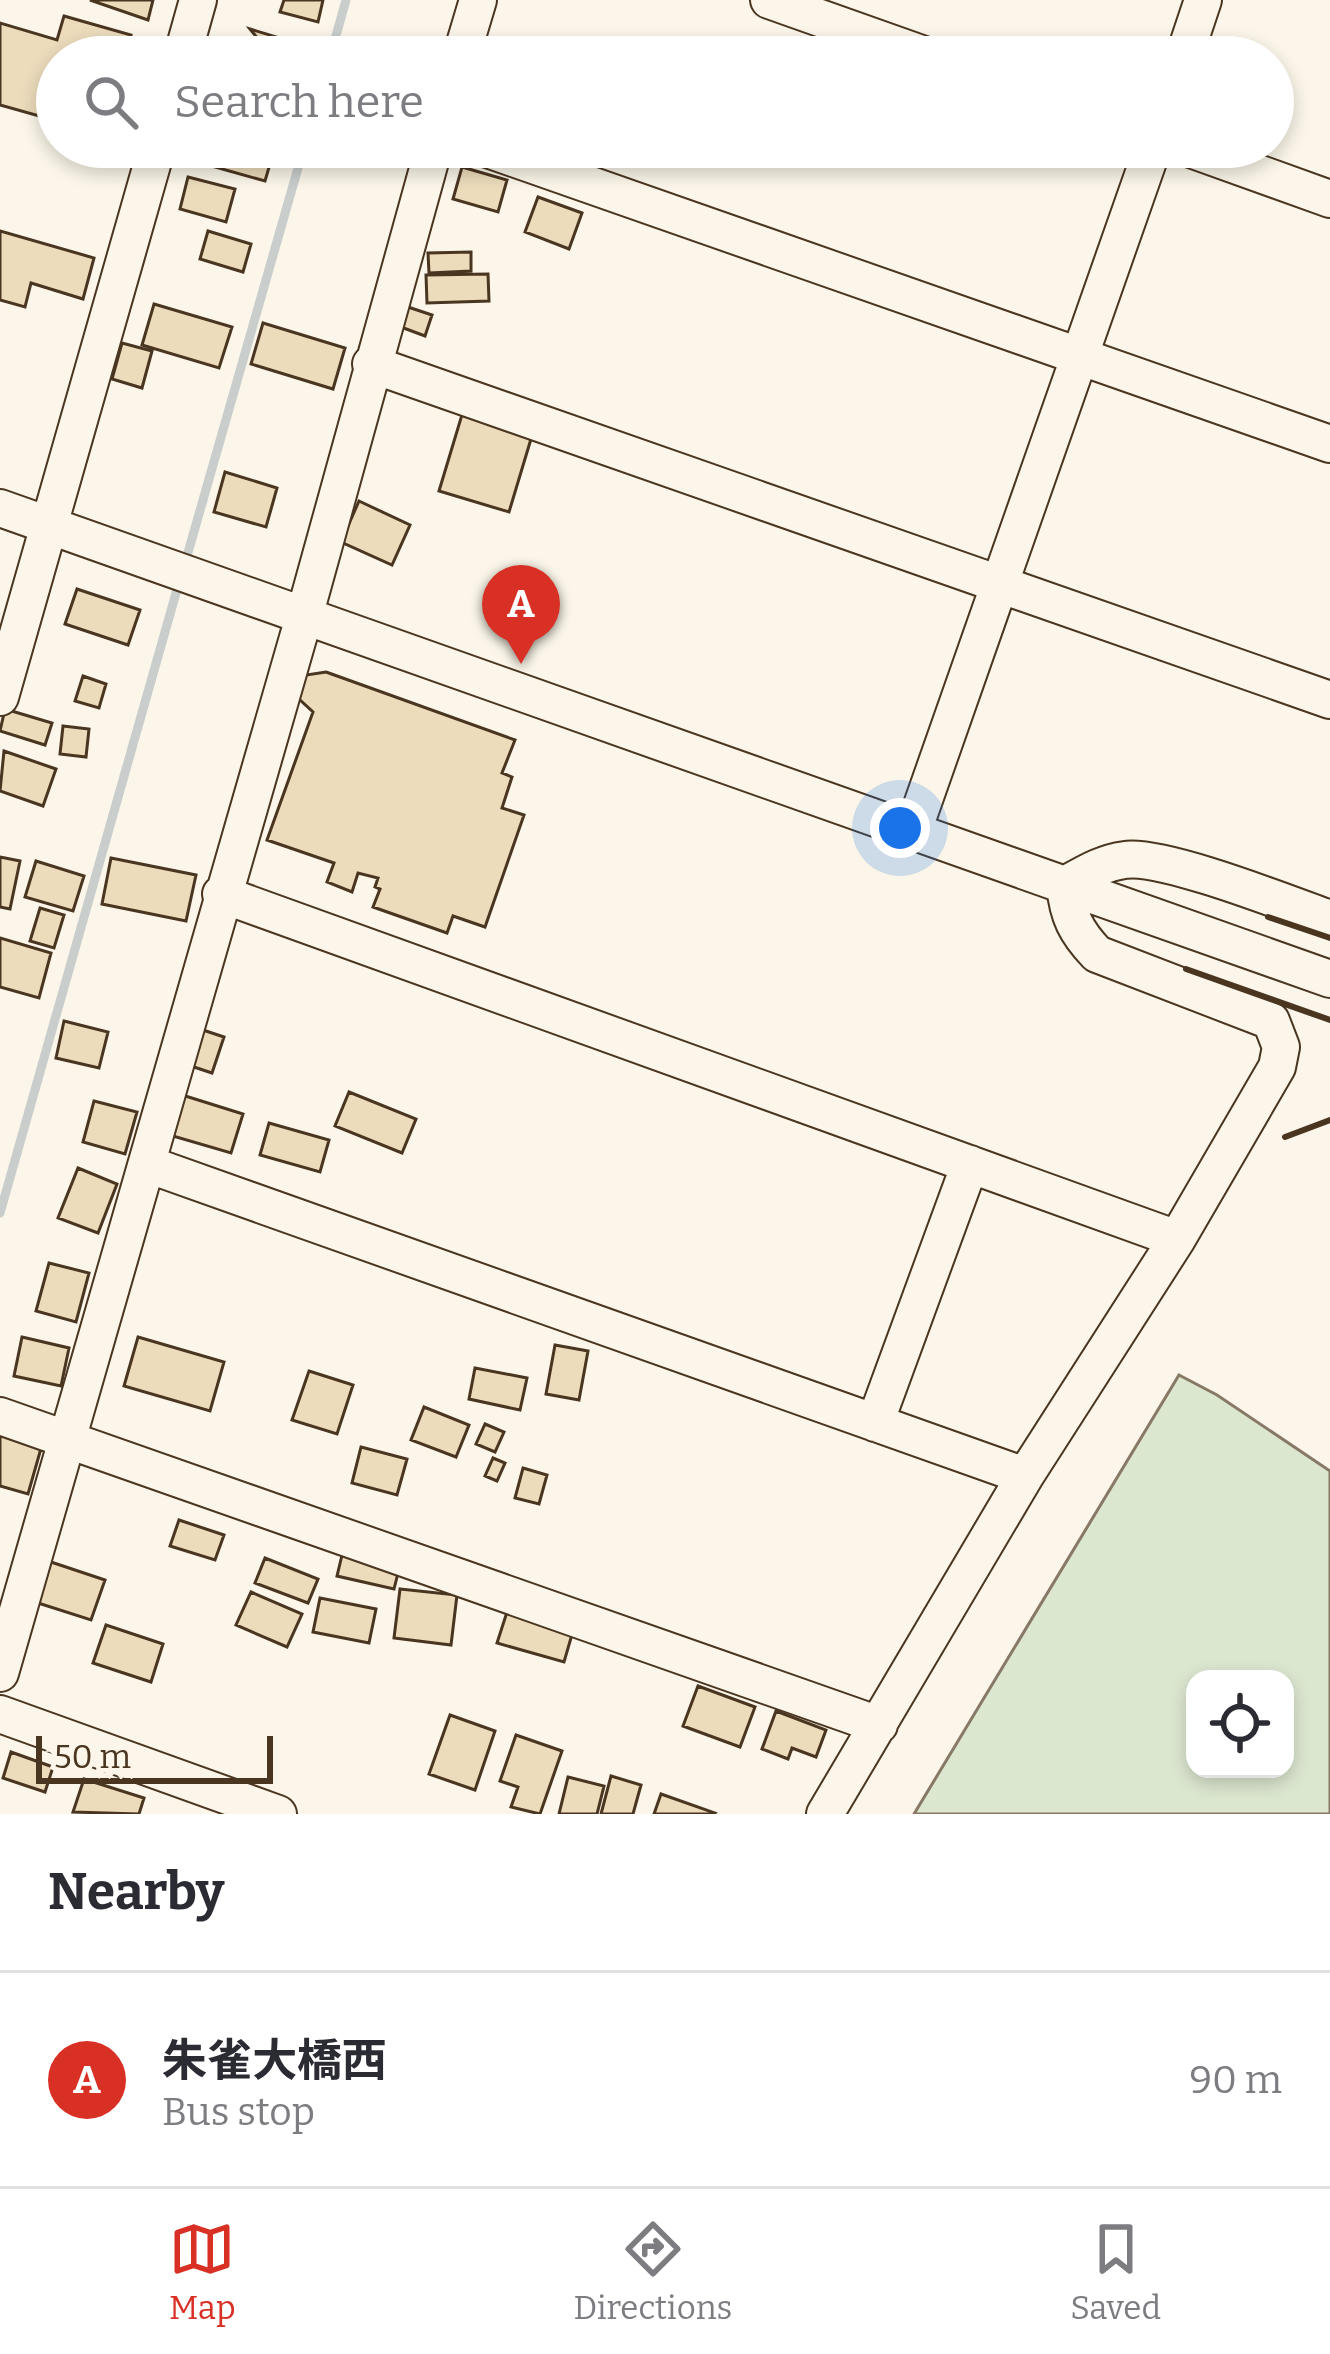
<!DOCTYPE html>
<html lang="en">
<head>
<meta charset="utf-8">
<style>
	body { margin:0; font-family:Bitter,"Noto Sans JP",serif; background:#f2f2f3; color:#2b2b33 }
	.controls { position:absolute; right:36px; bottom:36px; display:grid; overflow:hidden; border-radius:24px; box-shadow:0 6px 18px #0003 }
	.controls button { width:108px; height:108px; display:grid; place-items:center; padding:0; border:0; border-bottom:3px solid #e1e1e2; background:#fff; color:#2b2b33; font:60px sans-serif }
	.scale { position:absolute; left:36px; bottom:30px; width:237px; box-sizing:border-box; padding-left:12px; border:6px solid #4a3520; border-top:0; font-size:33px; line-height:42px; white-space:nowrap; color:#4a3520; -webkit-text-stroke:9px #fbf6e9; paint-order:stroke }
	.you { position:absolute; left:900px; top:828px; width:42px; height:42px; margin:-30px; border:9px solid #fff; border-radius:50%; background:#1a73e8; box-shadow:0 0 0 18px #1a73e833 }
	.badge { display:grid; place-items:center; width:78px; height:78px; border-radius:50%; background:#d93025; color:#fff; font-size:39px; font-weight:700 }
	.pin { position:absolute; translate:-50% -99px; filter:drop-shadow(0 3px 6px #0008) }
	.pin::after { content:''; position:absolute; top:63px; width:42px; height:36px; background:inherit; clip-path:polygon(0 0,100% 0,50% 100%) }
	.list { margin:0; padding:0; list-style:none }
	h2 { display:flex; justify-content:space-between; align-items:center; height:156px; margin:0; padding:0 48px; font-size:51px }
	h2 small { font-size:39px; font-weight:400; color:#7c7c81 }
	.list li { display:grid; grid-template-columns:78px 1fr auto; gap:36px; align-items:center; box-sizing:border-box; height:216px; padding:0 48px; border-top:3px solid #e1e1e2 }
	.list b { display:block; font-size:45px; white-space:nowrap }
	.list p { margin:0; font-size:39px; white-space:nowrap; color:#7c7c81 }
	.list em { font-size:39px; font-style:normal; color:#7c7c81 }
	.icon { flex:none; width:66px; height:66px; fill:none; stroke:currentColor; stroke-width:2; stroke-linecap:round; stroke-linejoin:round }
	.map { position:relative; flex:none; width:1330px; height:1814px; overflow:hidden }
	.search { position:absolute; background:#fff; box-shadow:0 6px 18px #0003; left:36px; right:36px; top:36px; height:132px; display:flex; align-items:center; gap:30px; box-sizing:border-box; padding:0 42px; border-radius:66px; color:#7c7c81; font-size:45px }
	.sheet { height:372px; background:#fff }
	nav { display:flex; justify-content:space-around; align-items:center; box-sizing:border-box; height:168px; border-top:3px solid #e1e1e2; background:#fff; font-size:33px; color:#7c7c81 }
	nav a { display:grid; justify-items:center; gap:6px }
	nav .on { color:#d93025 }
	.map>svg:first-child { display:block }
</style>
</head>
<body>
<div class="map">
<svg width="1330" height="1814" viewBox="0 0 1330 1814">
	<rect width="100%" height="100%" fill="#fbf6e9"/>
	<!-- green -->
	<path fill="#dce7d0" stroke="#887966" stroke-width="3" fill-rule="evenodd" d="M1179 1375 1217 1395 1330 1471V1814H914ZM1195 1679H1285V1769H1195Z"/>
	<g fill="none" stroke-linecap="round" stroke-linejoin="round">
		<!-- stream -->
		<path stroke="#c9cecd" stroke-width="9" d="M330 57 346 0
			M185 563 304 147
			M0 1213 180 579"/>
	</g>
	<!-- building -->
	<path fill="#ecdcbc" stroke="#4a3520" stroke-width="3" d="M90 0H153L148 20Z
		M284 0H323L318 22 280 12Z
		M64 16 131 35 125 57H57V121L0 105V23L57 40Z
		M250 29 306 46 303 57H273Z
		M221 147H275L265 181 215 167Z
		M462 167 507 180 498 212 453 199Z
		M188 177 235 189 226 222 180 209Z
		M538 197 582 213 569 249 525 232Z
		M0 231 94 258 83 299 31 283 25 307 0 300Z
		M208 231 251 244 243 272 200 259Z
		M471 252V271L429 273 428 253Z
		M488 274 489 301 427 303 426 275Z
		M154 304 232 327 219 368 142 345Z
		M408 307 432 315 425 336 401 327Z
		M263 323 345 348 333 389 251 364Z
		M122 343 152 351 142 388 112 379Z
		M464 408 534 429 509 512 439 491Z
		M225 472 277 488 266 527 214 512Z
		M359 501 410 525 392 565 341 542Z
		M77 589 140 610 128 645 65 624Z
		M326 672 515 740 502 773 512 777 502 808 524 815 485 927 453 916 447 933 373 907 380 889 375 887 378 878 358 873 352 892 327 882 334 863 267 840 313 712 299 699 306 675Z
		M83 676 106 684 99 708 75 701Z
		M5 709 52 723 45 745 0 731Z
		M63 726 89 729 86 757 60 754Z
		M4 751 56 769 43 806 0 791Z
		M0 857 20 861 10 909 0 907Z
		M111 858 196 875 186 921 102 904Z
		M36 861 84 876 73 911 25 897Z
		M40 908 64 915 54 948 30 941Z
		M0 938 51 953 39 998 0 987Z
		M64 1021 108 1032 99 1068 56 1058Z
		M197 1028 224 1037 212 1073 185 1064Z
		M349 1092 416 1119 402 1153 335 1126Z
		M179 1094 243 1114 231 1153 166 1134Z
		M94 1101 137 1112 125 1154 83 1142Z
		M269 1123 329 1140 320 1172 260 1155Z
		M78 1168 117 1184 98 1233 58 1218Z
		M49 1263 89 1273 76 1322 36 1311Z
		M22 1337 69 1348 61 1386 14 1376Z
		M138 1337 224 1362 210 1411 124 1386Z
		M555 1345 588 1351 579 1400 546 1394Z
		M475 1368 527 1378 520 1410 469 1399Z
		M309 1371 353 1385 337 1434 292 1420Z
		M424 1407 469 1425 456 1457 411 1440Z
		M485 1424 504 1432 495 1452 476 1444Z
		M0 1433 42 1445 28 1494 0 1486Z
		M361 1447 407 1459 397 1495 352 1483Z
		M493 1458 505 1463 497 1481 485 1476Z
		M523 1468 547 1475 539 1504 515 1498Z
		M179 1520 224 1535 215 1560 170 1546Z
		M343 1551 400 1565 394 1589 337 1576Z
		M265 1558 318 1579 308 1603 255 1583Z
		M51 1562 105 1580 91 1620 38 1603Z
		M400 1589 457 1595 451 1645 394 1638Z
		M251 1592 302 1614 287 1647 236 1625Z
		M320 1598 376 1609 369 1643 313 1632Z
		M507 1612 573 1631 564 1662 497 1643Z
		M106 1625 163 1644 151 1682 93 1663Z
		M698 1686 755 1707 740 1747 683 1726Z
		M776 1711 826 1730 816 1757 792 1748 788 1759 762 1749Z
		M450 1715 495 1731 475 1790 429 1774Z
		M516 1735 562 1751 540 1814 511 1807 518 1787 500 1781Z
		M11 1752 53 1767 45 1792 3 1778Z
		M611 1776 641 1785 633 1814H601Z
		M568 1777 604 1786 597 1814H559Z
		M84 1779 144 1798 139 1814 73 1812Z
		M661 1794 715 1813 714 1814H654Z"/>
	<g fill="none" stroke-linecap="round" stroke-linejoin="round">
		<!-- minor casing -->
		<g stroke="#4a3520" stroke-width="40">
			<path id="minor" d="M769 0 930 57
				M182 57 198 0
				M461 57 478 0
				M1184 57 1203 0
				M482 147 1330 444
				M1185 147 1330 199
				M371 364 1330 700
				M0 508 1330 979
				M0 697 157 147
				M913 831 1153 147
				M221 894 1177 1239
				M147 1164 1025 1476
				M0 1416 879 1725
				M875 1423 970 1164
				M0 1673 304 617 434 147
				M0 1714 278 1814
				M825 1814 1025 1476 1177 1239 1277 1067 1281 1047 1271 1021 1097 954C1076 932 1068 916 1065 885 1085 874 1102 863 1125 860 1162 854 1288 904 1330 919"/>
		</g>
		<!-- minor -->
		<use href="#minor" stroke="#fbf6e9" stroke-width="36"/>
		<!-- wall -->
		<path stroke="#4a3520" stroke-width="6" d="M1268 917 1330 938
			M1186 969 1330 1020
			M1285 1137 1330 1120"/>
	</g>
</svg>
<div class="controls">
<button><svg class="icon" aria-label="locate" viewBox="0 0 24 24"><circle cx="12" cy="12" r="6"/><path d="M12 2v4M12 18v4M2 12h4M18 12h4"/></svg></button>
</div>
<div class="scale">50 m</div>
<div class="you"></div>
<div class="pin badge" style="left:521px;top:664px">A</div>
<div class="search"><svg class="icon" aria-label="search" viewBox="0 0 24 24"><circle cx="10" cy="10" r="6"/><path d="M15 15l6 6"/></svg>Search here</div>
</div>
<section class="sheet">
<h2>Nearby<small></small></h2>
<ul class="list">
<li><span class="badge">A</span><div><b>朱雀大橋西</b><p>Bus stop</p></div><em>90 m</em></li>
</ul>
</section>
<nav>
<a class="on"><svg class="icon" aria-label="map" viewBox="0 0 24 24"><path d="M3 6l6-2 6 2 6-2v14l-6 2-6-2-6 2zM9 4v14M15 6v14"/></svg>Map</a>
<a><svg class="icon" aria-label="directions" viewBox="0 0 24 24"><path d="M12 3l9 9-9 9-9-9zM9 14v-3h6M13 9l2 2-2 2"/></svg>Directions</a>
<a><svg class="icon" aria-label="saved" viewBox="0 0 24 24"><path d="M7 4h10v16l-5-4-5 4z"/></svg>Saved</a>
</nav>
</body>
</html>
